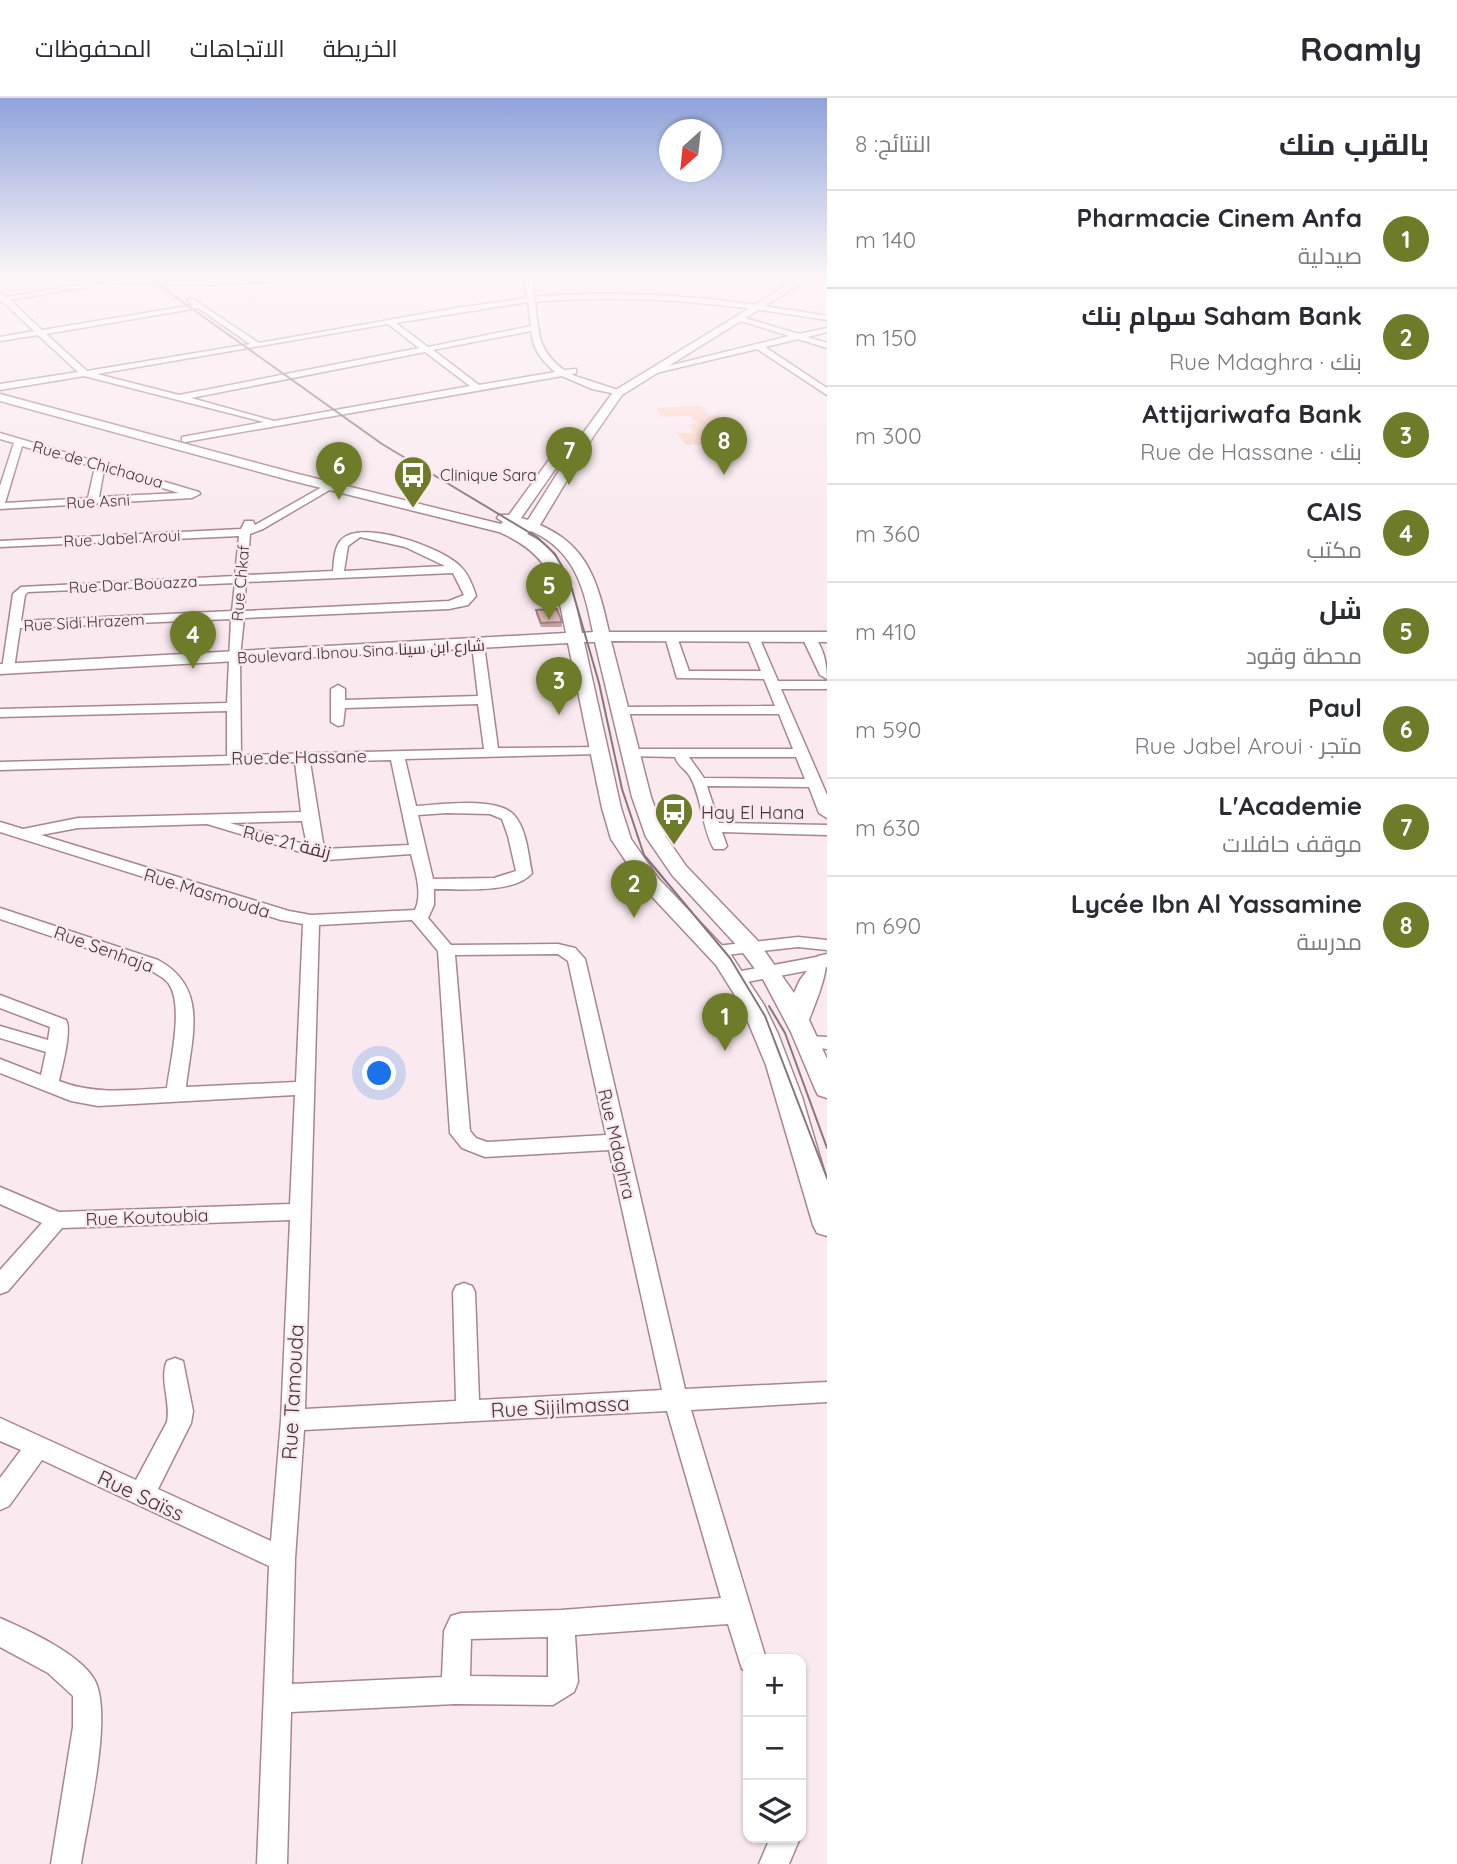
<!DOCTYPE html>
<html lang="ar">
<head>
<meta charset="utf-8">
<style>
	body { margin:0; font-family:Quicksand,Cairo,sans-serif; background:#f2f2f3; color:#2b2b33; direction:rtl }
	.controls { position:absolute; right:21px; bottom:21px; display:grid; overflow:hidden; border-radius:14px; box-shadow:0 2px 5px #0004 }
	.controls button { width:63px; height:63px; display:grid; place-items:center; padding:0; border:0; border-bottom:2px solid #e1e1e2; background:#fff; color:#2b2b33; font:35px sans-serif }
	.compass { position:absolute; left:659px; top:21px; width:63px; height:63px; border-radius:50%; background:#fff; box-shadow:0 2px 5px #0004; rotate:207deg }
	.you { position:absolute; left:380px; top:976px; width:24px; height:24px; margin:-18px; border:5px solid #fff; border-radius:50%; background:#1a73e8; box-shadow:0 0 0 10px #1a73e833 }
	.badge { display:grid; place-items:center; width:46px; height:46px; border-radius:50%; background:#6e7b28; color:#fff; font-size:23px; font-weight:700 }
	.pin { position:absolute; translate:-50% -58px; filter:drop-shadow(0 2px 4px #0008) }
	.pin::after { content:''; position:absolute; top:37px; width:24px; height:21px; background:inherit; clip-path:polygon(0 0,100% 0,50% 100%) }
	.list { margin:0; padding:0; list-style:none }
	h2 { display:flex; justify-content:space-between; align-items:center; height:91px; margin:0; padding:0 28px; font-size:30px }
	h2 small { font-size:23px; font-weight:400; color:#7c7c81 }
	.list li { display:grid; grid-template-columns:46px 1fr auto; gap:21px; align-items:center; box-sizing:border-box; height:98px; padding:0 28px; border-top:2px solid #e1e1e2 }
	.list b { display:block; font-size:26px; white-space:nowrap }
	.list p { margin:0; font-size:23px; white-space:nowrap; color:#7c7c81 }
	.list em { font-size:23px; font-style:normal; color:#7c7c81 }
	.icon { flex:none; width:38px; height:38px; fill:none; stroke:currentColor; stroke-width:2; stroke-linecap:round; stroke-linejoin:round }
	.map { position:relative; flex:none; width:827px; height:1766px; overflow:hidden; direction:ltr }
	header { display:flex; align-items:center; gap:42px; box-sizing:border-box; height:98px; padding:0 35px; background:#fff; border-bottom:2px solid #e1e1e2 }
	header strong { font-size:33px }
	nav { display:flex; gap:38px; margin-inline-start:auto; font-size:24px }
	main { display:flex }
	aside { flex:1; background:#fff }
	.map>svg:first-child { display:block }
</style>
</head>
<body>
<header>
<strong>Roamly</strong>
<nav><a>الخريطة</a><a>الاتجاهات</a><a>المحفوظات</a></nav>
</header>
<main>
<aside>
<h2>بالقرب منك<small>النتائج: 8</small></h2>
<ul class="list">
<li><span class="badge">1</span><div><b>Pharmacie Cinem Anfa</b><p>صيدلية</p></div><em>140 m</em></li>
<li><span class="badge">2</span><div><b>Saham Bank سهام بنك</b><p>بنك · Rue Mdaghra</p></div><em>150 m</em></li>
<li><span class="badge">3</span><div><b>Attijariwafa Bank</b><p>بنك · Rue de Hassane</p></div><em>300 m</em></li>
<li><span class="badge">4</span><div><b>CAIS</b><p>مكتب</p></div><em>360 m</em></li>
<li><span class="badge">5</span><div><b>شل</b><p>محطة وقود</p></div><em>410 m</em></li>
<li><span class="badge">6</span><div><b>Paul</b><p>متجر · Rue Jabel Aroui</p></div><em>590 m</em></li>
<li><span class="badge">7</span><div><b>L'Academie</b><p>موقف حافلات</p></div><em>630 m</em></li>
<li><span class="badge">8</span><div><b>Lycée Ibn Al Yassamine</b><p>مدرسة</p></div><em>690 m</em></li>
</ul>
</aside>
<div class="map">
<svg width="827" height="1766" viewBox="0 0 827 1766">
	<rect width="100%" height="100%" fill="#faeaef"/>
	<!-- green -->
	<path fill="#fad7c7" d="M701 308 709 318 719 317 740 345 686 347 677 335H694L688 327 697 325 690 318 662 319 656 310Z"/>
	<g fill="none" stroke-linecap="round" stroke-linejoin="round">
		<!-- minor casing -->
		<g stroke="#a88591" stroke-width="3">
			<path id="minor" d="M62 178 208 182 296 178C268 190 90 190 62 178Z
				M524 178H532L534 199C634 190 729 201 827 218V222C729 206 634 195 535 204 539 235 537 252 564 272L576 271V275L571 276 575 278 621 293V297L592 291 562 278 185 344 182 343V339L264 324 84 278 0 292V286L78 274 38 237 0 243V239L34 233 3 204H0V195L6 199 89 185 86 189 10 202 42 232 193 207 187 202 191 200 259 245 456 210 527 200ZM528 204 531 228 428 249 396 225ZM198 210 250 246 87 273 46 236ZM388 226 419 250 179 297 97 276ZM531 233C533 251 541 262 555 274L479 287 433 252ZM425 254 470 288 274 323 191 300Z
				M738 218 799 236 827 230V234L807 239 827 245V250L798 241 765 249 827 290V297L757 251 652 276 648 273 789 238 738 222Z
				M0 335 199 394 200 396 192 400 0 411V388L14 345 0 341ZM22 348 95 369 88 400 5 405ZM104 372 179 395 99 399Z
				M329 385 334 388 333 390 263 431 250 436 247 477 333 473C334 463 334 450 341 442 361 420 444 450 461 469 468 476 473 488 476 498L468 507 449 511 244 520 240 559 241 657 484 651 478 606 345 610 343 627 338 628 331 624V591L338 587 345 591V602L478 598 472 547 478 543 484 547 498 650 603 649V655L598 656 405 661 416 708C439 707 497 698 514 717 527 732 528 756 532 775 515 796 460 791 434 791V807L428 820 451 847 558 846 575 850 585 861 685 1291 827 1284V1304L691 1312 766 1561H748V1573L742 1571 728 1526 575 1537 578 1584 574 1594 553 1607 455 1606 291 1614 287 1766H257L269 1468 42 1362 9 1408 0 1412V1380L21 1352 0 1343V1320L136 1382 167 1324C171 1304 159 1280 167 1263L175 1260 183 1263 193 1313 191 1325 158 1391 271 1443 281 1322 290 1122 62 1130 8 1193 0 1196V1172L42 1125 0 1106V1089L59 1114 290 1106 295 997 98 1008 71 1003 0 975V961L41 977 46 954 0 940V928L48 942 50 929 0 910V897L66 922C72 933 62 969 59 983 95 997 129 992 167 990 170 965 184 908 169 886 164 879 153 874 146 870L0 821V810L158 862C210 890 191 940 186 989L296 984 303 826 281 822 0 734V724L23 731 78 720 301 714 295 664 0 672V664L227 658V613L0 619V611L227 605 231 521 20 530 14 571 8 575 2 571 13 496 21 489 235 478 239 438 0 449V443L241 431 245 423H253L255 427ZM360 439 405 449 445 468 344 473 348 448ZM453 475 464 497 449 503 244 513 246 484ZM235 485 232 513 21 523 25 497 28 494ZM391 662 409 747 324 751 310 664ZM447 715 490 716 502 721 508 738 516 773 494 780 433 781 418 717ZM302 723 307 747 230 725ZM207 726 327 762 411 756C415 773 423 795 415 812L311 817 289 813 41 737 78 730ZM412 822 438 853 450 1035 462 1050 485 1059 609 1052 662 1292 479 1302 475 1194 472 1188 464 1185 456 1188 453 1194 456 1303 305 1311 319 827ZM558 856 568 863 606 1037 487 1044 476 1040 470 1033 455 857ZM667 1313 721 1500 561 1512 461 1515 451 1518 444 1533 442 1579 292 1586 295 1461 304 1332ZM548 1539V1579L470 1578 471 1541Z
				M671 535 677 539 689 573H761L747 539 753 535 759 539 778 583H827V591H781L827 697V720L819 715 809 689 707 688 719 725 827 727V737L722 734 727 748 724 751H714C702 731 701 695 689 677 684 670 678 668 675 659L626 658 624 655 631 651H793L779 616H618V610L623 609 775 608 764 581 677 580 665 539ZM689 659H796L805 681 704 680Z
				M808 535C823 542 827 566 827 581L820 577 802 539Z
				M798 839 827 842V852L798 849 716 858 707 853 716 848Z
				M827 857V869L736 886 727 880 736 874Z
				M809 938 827 939V951L802 948 800 944 802 940Z
				M0 1520C27 1532 79 1555 94 1581 114 1614 87 1725 81 1766H51L73 1629V1598L48 1575 0 1549Z
				M770 1740H800L789 1766H759Z"/>
		</g>
		<!-- major casing -->
		<g stroke="#a88591" stroke-width="3">
			<path id="major" d="M802 178H813L622 297 593 339 540 427C589 448 598 486 609 534H827V544L611 543 651 699 666 739 686 768 757 842 794 895 800 882 818 858 827 856C827 878 817 901 809 922L827 961V1000L818 997 815 991 791 934 764 883 741 852 672 777 646 739 632 699 595 544H584L621 710 631 741 658 780 731 857 764 907 778 936 802 999 827 1083V1138L817 1135 813 1127 766 967 741 907 716 867 643 789 611 741 602 710 568 545 0 576V566L566 535C556 484 551 457 499 434L289 382 0 303V296L298 376 501 426 503 424 497 420 499 417H509L562 344H570L572 347 521 420 528 422 581 338 614 293ZM531 433C576 453 584 491 593 534L582 535C574 498 566 453 527 436Z"/>
		</g>
		<!-- minor -->
		<use href="#minor" fill="#fff" fill-rule="evenodd"/>
		<!-- major -->
		<use href="#major" fill="#fff" fill-rule="evenodd"/>
		<!-- tram -->
		<path stroke="#85777c" stroke-width="2" d="M146 178 382 346 537 439 555 456 569 481 599 585 622 691 644 757 730 860 765 918 827 1080
			M769 908 785 935 827 1050"/>
	</g>
	<!-- wall -->
	<path fill="#c7a5a3" d="M536 512 562 524V529H541L536 516Z"/>
	<!-- building -->
	<path fill="#e7c0be" stroke="#a28685" stroke-width="2" d="M557 511 562 524 541 525 536 512Z"/>
	<!-- sky -->
	<linearGradient id="sky" x2="0" y2="1"><stop stop-color="#8fa3da"/><stop offset="0.42" stop-color="#fdf6f8"/><stop offset="1" stop-color="#fdf6f8" stop-opacity="0"/></linearGradient>
	<rect width="827" height="426" fill="url(#sky)"/>
	<!-- icons -->
	<defs>
		<g id="bus-pin" transform="scale(2.0125)"><path d="M0 17L-7.5 6A9.5 9.5 0 1 1 7.5 6Z" fill="#6e7b28" stroke="#faeaef"/><path d="M-5-6H5V4H4V6H2V4H-2V6H-4V4H-5ZM-3.5-4V0h7V-4ZM-3.5 1.2v1.5H-2V1.2ZM2 1.2v1.5H3.5V1.2Z" fill="#fff"/></g>
	</defs>
	<g fill-rule="evenodd">
		<use href="#bus-pin" x="413" y="377"/>
		<use href="#bus-pin" x="674" y="714"/>
	</g>
	<g text-anchor="middle" dominant-baseline="central" stroke-width="5" stroke-linejoin="round" paint-order="stroke">
		<!-- far-street labels -->
		<g font-size="16" fill="#43353a" stroke="#faeaef">
			<text transform="translate(98 366) rotate(16)">Rue de Chichaoua</text>
			<text transform="translate(98 403) rotate(-3)">Rue Asni</text>
			<text transform="translate(122 440) rotate(-3)">Rue Jabel Aroui</text>
			<text transform="translate(240 485) rotate(-85)">Rue Chkaf</text>
			<text transform="translate(133 486) rotate(-3)">Rue Dar Bouazza</text>
			<text transform="translate(84 524) rotate(-3)">Rue Sidi Hrazem</text>
			<text transform="translate(361 553) rotate(-3)">Boulevard Ibnou Sina شارع ابن سينا</text>
		</g>
		<!-- far-poi labels -->
		<g font-size="16" fill="#43353a" stroke="#faeaef" text-anchor="start">
			<text x="440" y="377">Clinique Sara</text>
		</g>
		<!-- street labels -->
		<g font-size="18" fill="#43353a" stroke="#faeaef">
			<text transform="translate(299 659) rotate(-1)">Rue de Hassane</text>
			<text transform="translate(287 744) rotate(14)">Rue 21 زنقة</text>
			<text transform="translate(207 795) rotate(17)">Rue Masmouda</text>
			<text transform="translate(104 851) rotate(20)">Rue Senhaja</text>
			<text transform="translate(617 1046) rotate(77)">Rue Mdaghra</text>
			<text transform="translate(147 1119) rotate(-2)">Rue Koutoubia</text>
		</g>
		<!-- poi labels -->
		<g font-size="18" fill="#43353a" stroke="#faeaef" text-anchor="start">
			<text x="701" y="714">Hay El Hana</text>
		</g>
		<!-- near-street labels -->
		<g font-size="21" fill="#43353a" stroke="#faeaef">
			<text transform="translate(292 1294) rotate(-87)">Rue Tamouda</text>
			<text transform="translate(560 1308) rotate(-3)">Rue Sijilmassa</text>
			<text transform="translate(141 1397) rotate(25)">Rue Saïss</text>
		</g>
	</g>
</svg>
<div class="controls">
<button>+</button>
<button>−</button>
<button><svg class="icon" aria-label="layers" viewBox="0 0 24 24"><path d="M12 4l9 5-9 5-9-5zM3 14l9 5 9-5"/></svg></button>
</div>
<svg class="compass" viewBox="-18 -18 36 36"><path d="M0-13l5 13h-10z" fill="#e53935"/><path d="M0 13l5-13h-10z" fill="#7c7c81"/></svg>
<div class="you"></div>
<div class="pin badge" style="left:725px;top:953px">1</div>
<div class="pin badge" style="left:634px;top:820px">2</div>
<div class="pin badge" style="left:559px;top:617px">3</div>
<div class="pin badge" style="left:193px;top:571px">4</div>
<div class="pin badge" style="left:549px;top:522px">5</div>
<div class="pin badge" style="left:339px;top:402px">6</div>
<div class="pin badge" style="left:569px;top:387px">7</div>
<div class="pin badge" style="left:724px;top:377px">8</div>
</div>
</main>
</body>
</html>
